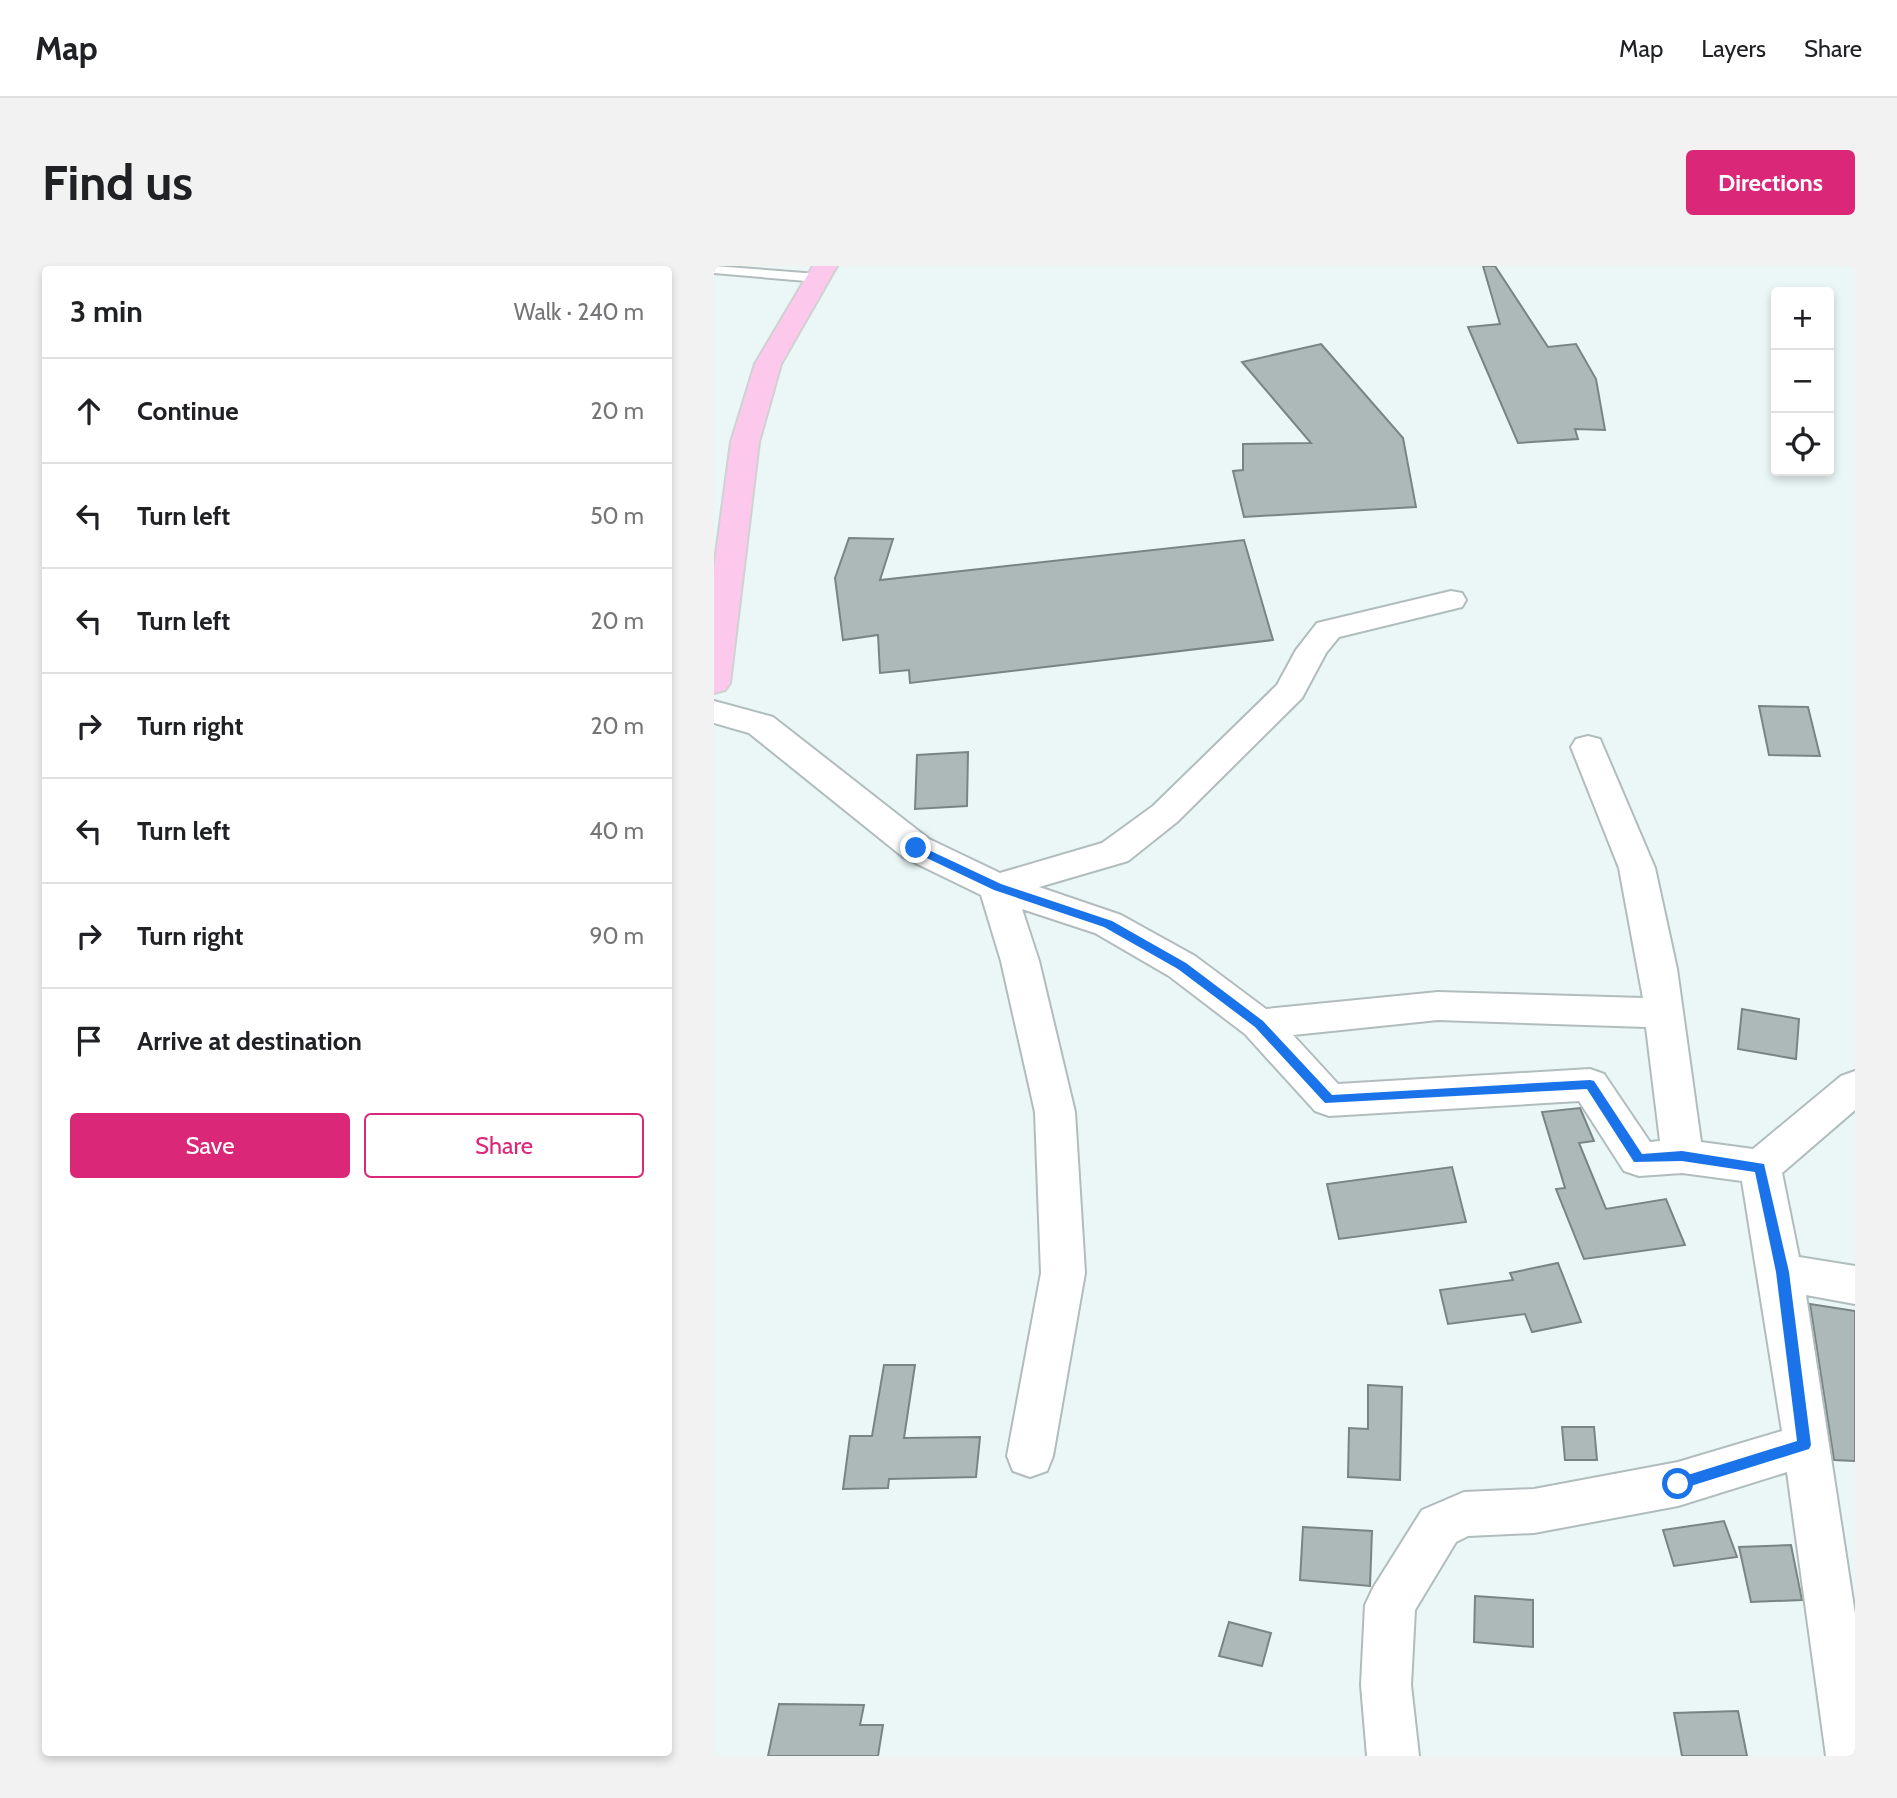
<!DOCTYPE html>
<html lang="en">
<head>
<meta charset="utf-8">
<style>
	body { margin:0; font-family:Cabin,sans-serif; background:#f2f2f2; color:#202124 }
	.controls { position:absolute; right:21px; top:21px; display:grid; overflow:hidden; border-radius:7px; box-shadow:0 4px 10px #0003 }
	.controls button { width:63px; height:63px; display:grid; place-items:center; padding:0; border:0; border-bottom:2px solid #e0e0e0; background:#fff; color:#202124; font:35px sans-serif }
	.stop { position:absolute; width:21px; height:21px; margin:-16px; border:5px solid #1a73e8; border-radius:50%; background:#fff }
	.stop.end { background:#1a73e8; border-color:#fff; box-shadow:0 2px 7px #0008 }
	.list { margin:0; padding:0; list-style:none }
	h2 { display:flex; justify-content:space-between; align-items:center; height:91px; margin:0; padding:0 28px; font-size:30px }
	h2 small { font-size:23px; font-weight:400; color:#757577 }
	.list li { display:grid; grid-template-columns:46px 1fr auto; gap:21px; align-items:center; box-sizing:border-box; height:105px; padding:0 28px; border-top:2px solid #e0e0e0 }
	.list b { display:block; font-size:26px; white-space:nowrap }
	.list em { font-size:23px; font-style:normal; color:#757577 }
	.actions { display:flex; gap:14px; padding:21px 28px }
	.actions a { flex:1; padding:16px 0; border:2px solid #db2777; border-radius:7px; text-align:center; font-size:24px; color:#db2777 }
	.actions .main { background:#db2777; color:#fff }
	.icon { flex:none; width:38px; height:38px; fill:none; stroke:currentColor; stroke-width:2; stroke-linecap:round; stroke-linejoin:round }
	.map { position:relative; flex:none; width:1141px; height:1490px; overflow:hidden; border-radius:7px }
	header { display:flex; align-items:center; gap:42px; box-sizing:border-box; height:98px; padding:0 35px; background:#fff; border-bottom:2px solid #e0e0e0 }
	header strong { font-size:33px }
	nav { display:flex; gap:38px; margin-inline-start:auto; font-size:24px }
	.intro { display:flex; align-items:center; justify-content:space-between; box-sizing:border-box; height:168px; padding:0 42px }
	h1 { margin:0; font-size:49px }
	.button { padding:18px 32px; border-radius:7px; background:#db2777; color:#fff; font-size:24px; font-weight:700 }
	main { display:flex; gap:42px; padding:0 42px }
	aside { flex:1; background:#fff; border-radius:7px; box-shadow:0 4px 10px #0003 }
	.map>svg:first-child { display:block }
</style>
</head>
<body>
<header>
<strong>Map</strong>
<nav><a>Map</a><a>Layers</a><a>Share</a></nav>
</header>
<div class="intro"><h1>Find us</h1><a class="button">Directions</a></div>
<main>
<aside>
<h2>3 min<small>Walk · 240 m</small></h2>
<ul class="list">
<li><svg class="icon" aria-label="ahead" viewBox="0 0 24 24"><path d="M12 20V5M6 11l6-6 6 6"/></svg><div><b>Continue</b></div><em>20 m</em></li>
<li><svg class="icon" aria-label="left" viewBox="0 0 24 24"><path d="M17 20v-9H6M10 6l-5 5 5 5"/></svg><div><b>Turn left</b></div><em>50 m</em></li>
<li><svg class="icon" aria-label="left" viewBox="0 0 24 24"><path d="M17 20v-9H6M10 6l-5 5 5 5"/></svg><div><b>Turn left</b></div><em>20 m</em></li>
<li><svg class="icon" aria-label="right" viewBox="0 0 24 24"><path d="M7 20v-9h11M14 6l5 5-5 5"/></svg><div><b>Turn right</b></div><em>20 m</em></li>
<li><svg class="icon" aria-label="left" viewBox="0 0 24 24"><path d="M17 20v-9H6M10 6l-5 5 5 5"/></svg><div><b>Turn left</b></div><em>40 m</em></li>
<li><svg class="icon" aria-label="right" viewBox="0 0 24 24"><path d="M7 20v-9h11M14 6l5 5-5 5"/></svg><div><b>Turn right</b></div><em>90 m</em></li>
<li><svg class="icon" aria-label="arrive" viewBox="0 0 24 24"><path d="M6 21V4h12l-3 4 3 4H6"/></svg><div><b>Arrive at destination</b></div></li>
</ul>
<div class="actions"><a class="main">Save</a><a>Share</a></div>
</aside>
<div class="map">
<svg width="1141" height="1490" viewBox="0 0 1141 1490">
	<rect width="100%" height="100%" fill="#ebf6f7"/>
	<!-- building -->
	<path fill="#adb8b9" stroke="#7a8485" stroke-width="2" d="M769 0H781L834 81 862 78 882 113 891 164 861 163 864 173 804 177 754 61 786 58Z
		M607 78 689 172 702 241 530 251 519 205 529 204V178L597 177 528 96Z
		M135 272 179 273 166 314 530 274 559 374 196 417 195 404 166 407 164 369 129 374 121 312Z
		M1045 440 1094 441 1106 490 1055 489Z
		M254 486 253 540 201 543 203 489Z
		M1028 743 1085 753 1082 793 1024 783Z
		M866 842 880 875 865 877 892 943 952 933 971 979 870 993 842 923 851 922 828 846Z
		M738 901 752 956 625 973 613 918Z
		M844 997 867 1056 818 1066 811 1048 734 1058 726 1024 799 1014 796 1007Z
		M1096 1038 1141 1045V1195L1120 1194Z
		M170 1099H201L190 1172 266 1171 262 1211 175 1213 174 1222 129 1223 136 1170H158Z
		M654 1119 688 1121 686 1214 634 1211 635 1162 654 1163Z
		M848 1161H880L883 1194H851Z
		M1010 1255 1023 1291 960 1300 949 1264Z
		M589 1261 658 1265 656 1320 586 1314Z
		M1077 1279 1088 1334 1037 1336 1025 1281Z
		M761 1330 819 1334V1381L760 1376Z
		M515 1356 557 1367 548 1400 505 1390Z
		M65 1438 150 1439 146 1459H169L164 1490H54Z
		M1024 1445 1033 1490H968L960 1447Z"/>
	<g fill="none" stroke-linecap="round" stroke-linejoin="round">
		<!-- service casing -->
		<g stroke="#b1bcbd" stroke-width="4">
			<path id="service" d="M0 0 104 8 110 12 104 16 0 7Z"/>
		</g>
		<!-- minor casing -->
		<g stroke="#b1bcbd" stroke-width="4">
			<path id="minor" d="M737 325 748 327 752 334 748 341 625 371 612 387 588 432 463 556 414 595 325 621 407 649 481 690 552 743 724 726 929 732 905 602 857 481 862 473 874 470 886 473 941 602 963 703 987 876 1039 883 1127 810 1141 805V844L1068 907 1085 991 1141 1000V1038L1092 1029 1141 1348V1490H1112L1073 1206 964 1240 820 1267 754 1270 742 1276 701 1344 697 1419 705 1490H653L647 1419 651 1339 659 1322 708 1244 750 1226 820 1223 964 1196 1068 1165 1028 915 968 907 925 910 910 905 865 835 615 850 601 845 531 768 455 710 381 667 308 643 325 695 361 846 371 1007 339 1190 333 1205 316 1211 299 1205 293 1190 327 1007 321 846 287 695 267 629 189 591 35 467 0 457V435L59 451 215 573 286 607 388 577 439 540 563 419 582 384 603 357ZM724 754 932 761 946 875 936 876 890 808 876 803 624 818 579 769Z"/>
		</g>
		<!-- primary casing -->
		<g stroke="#d0d1d1" stroke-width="4">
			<path id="primary" d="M99 0H123L67 98 45 176 16 417 11 424 0 427V303L17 176 41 98Z"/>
		</g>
		<!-- service -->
		<use href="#service" fill="#fff" fill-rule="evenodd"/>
		<!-- minor -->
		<use href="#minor" fill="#fff" fill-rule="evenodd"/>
		<!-- primary -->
		<use href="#primary" fill="#fcc8eb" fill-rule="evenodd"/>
	</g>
	<!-- route -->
	<path fill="#1a73e8" d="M198 580H206L287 618 398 655 472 697 549 755 618 829 876 814 880 815 928 888 968 885 1050 898 1075 1006 1097 1179 1095 1183 964 1224 957 1218 964 1212 1083 1175 1062 1006 1041 906 968 895 920 896 873 823 611 837 541 761 464 703 390 661 280 624 198 585Z"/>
</svg>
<div class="controls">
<button>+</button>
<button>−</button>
<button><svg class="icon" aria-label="locate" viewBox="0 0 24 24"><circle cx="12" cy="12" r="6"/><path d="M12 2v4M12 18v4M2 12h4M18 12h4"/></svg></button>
</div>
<div class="stop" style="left:964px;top:1218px"></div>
<div class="stop end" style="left:202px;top:582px"></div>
</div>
</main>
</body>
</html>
